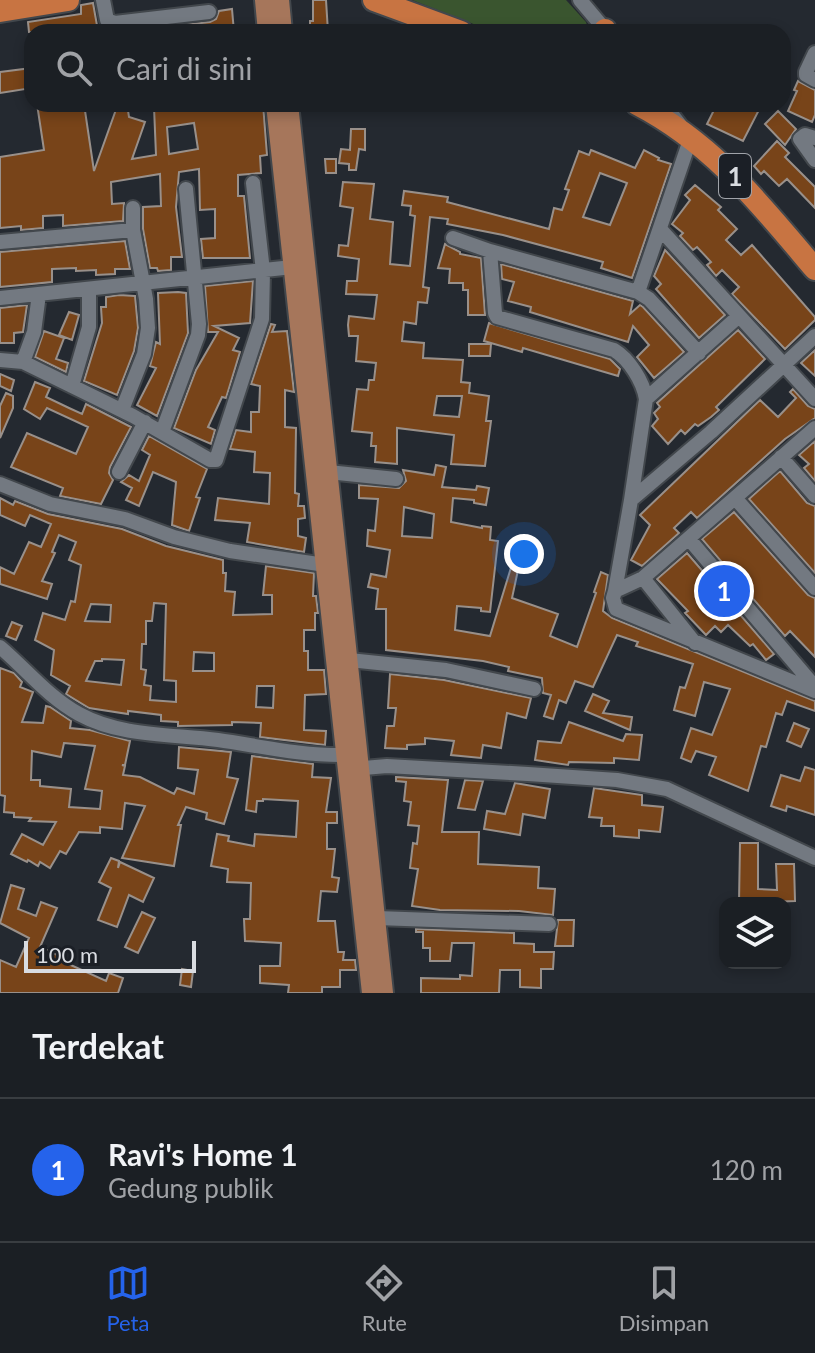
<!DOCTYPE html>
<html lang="id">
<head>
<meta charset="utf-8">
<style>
	body { margin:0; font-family:Lato,sans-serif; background:#282c31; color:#f1f3f6 }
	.controls { position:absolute; right:24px; bottom:24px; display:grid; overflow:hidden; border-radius:16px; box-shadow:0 4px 12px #0003 }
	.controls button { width:72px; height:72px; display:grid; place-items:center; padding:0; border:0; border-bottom:2px solid #393d41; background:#1b1f24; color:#f1f3f6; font:40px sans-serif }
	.scale { position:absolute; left:24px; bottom:20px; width:172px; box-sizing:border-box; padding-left:8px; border:4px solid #d9dce1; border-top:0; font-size:22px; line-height:28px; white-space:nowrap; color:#d9dce1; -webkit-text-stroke:6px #1b1f26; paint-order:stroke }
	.you { position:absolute; left:524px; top:554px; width:28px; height:28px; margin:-20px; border:6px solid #fff; border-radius:50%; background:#1a73e8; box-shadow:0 0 0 12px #1a73e833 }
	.badge { display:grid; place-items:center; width:52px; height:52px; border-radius:50%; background:#2563eb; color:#fff; font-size:26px; font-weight:700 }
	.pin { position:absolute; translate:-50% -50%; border:4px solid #fff; box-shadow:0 2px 8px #0006 }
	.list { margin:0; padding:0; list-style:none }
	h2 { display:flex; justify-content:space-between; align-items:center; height:104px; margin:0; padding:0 32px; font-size:34px }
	h2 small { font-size:26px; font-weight:400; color:#a0a2a6 }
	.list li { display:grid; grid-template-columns:52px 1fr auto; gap:24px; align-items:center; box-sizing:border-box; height:144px; padding:0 32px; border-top:2px solid #393d41 }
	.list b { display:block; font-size:30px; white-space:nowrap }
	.list p { margin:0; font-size:26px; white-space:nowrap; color:#a0a2a6 }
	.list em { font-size:26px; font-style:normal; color:#a0a2a6 }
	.icon { flex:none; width:44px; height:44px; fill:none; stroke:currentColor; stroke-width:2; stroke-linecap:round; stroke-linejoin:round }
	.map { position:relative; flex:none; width:815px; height:993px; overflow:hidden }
	.search { position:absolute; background:#1b1f24; box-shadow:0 4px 12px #0003; left:24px; right:24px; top:24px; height:88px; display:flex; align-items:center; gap:20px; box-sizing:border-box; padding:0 28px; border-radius:24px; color:#a0a2a6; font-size:30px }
	.sheet { height:248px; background:#1b1f24 }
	nav { display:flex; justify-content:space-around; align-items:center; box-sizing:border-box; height:112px; border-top:2px solid #393d41; background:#1b1f24; font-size:22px; color:#a0a2a6 }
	nav a { display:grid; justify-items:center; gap:4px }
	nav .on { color:#2563eb }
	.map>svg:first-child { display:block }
</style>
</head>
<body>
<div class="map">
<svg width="815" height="993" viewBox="0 0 815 993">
	<rect width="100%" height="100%" fill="#242930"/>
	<!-- green -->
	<path fill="#3a552f" d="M412 0H566L586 22 589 32H494Z"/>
	<!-- building -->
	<path fill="#784419" stroke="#99908a" stroke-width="2" fill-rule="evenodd" d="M313 0H326L328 32H310V21H313Z
		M93 3 98 31 29 32 28 22 81 14V5Z
		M232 9 234 32H124L210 22 216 19 219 11Z
		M32 68V88L0 93V72Z
		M798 81 815 90V115L812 122 788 111 797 91 794 90Z
		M37 104H84L94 171 118 104H127L129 117 145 122 132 159 156 155 154 107 176 104H263L267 155 260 156 261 173 238 175V196H244L250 258H203L201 239 215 238V209L200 210 199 169 179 172 176 207 182 257H171V270L158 271 157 268H150L143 229V207L161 206 160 174 111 182 112 204 124 203 123 221 63 226V215L43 216V228L21 230V226L0 228V157L44 150ZM194 123 198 149 169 154 167 127Z
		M717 104H762L743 141 707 124Z
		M778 111 796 129 785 145 765 124Z
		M351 129H365V150L359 149 356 170H349V164L339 163 341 149 350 150Z
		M777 141 789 153 785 157 815 187V208L787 179 779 186 764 171 761 174 754 166Z
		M591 150 635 168 644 150 659 158 658 160 671 164 632 278 601 268 603 262 503 235 447 224 448 219 430 217 423 287 429 288 427 303 418 302 416 324 404 322 402 341 424 343 423 358 463 360 461 382 470 383 469 393 489 396 486 421H491L485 466 451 464 454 435 397 428V464L375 462 376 446H371L372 433 352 431 357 389 368 390 369 380H374L376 363 356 361 358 336H349L348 325 349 316 374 319 377 295 346 294 347 281H357L359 259 338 256 339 245 348 246 353 208 340 206 343 182 374 184 370 219 393 222 390 264 410 266 415 216 410 215 411 206 402 205 404 191 448 197 447 202 549 229 554 208 562 210 569 190 565 189 579 151 589 155ZM600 173 627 183 610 225 583 217ZM437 396H462L459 417 434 415Z
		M325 159H336V173H326Z
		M695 185 721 207 718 210 737 229 726 240 741 255 752 245 815 317V320L785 349 732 294 739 287 722 270 716 276 707 265 711 262 697 247 693 250 680 236 683 233 672 224 690 200 685 195Z
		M125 241 130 269H115V274L96 275V270L76 271V268L52 269V282L0 287V252Z
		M445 244 460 252V254L481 258 485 315H468V290H463V283H449L450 269 438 268Z
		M665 250 725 315 699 338 656 289 661 284 654 276Z
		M501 264 633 301 630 314 640 305 643 307 684 352 654 378 637 357 649 345 633 326 628 342 530 312 531 307 508 301 514 282 502 279Z
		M253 281 250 323 214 326 239 338 233 350 240 352 226 398 222 397 208 427 215 430 211 444 174 428 196 370 218 332H208L205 286Z
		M178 292 186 293 188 333 157 416 137 405 156 368 150 366 156 342 160 344 158 293Z
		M119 295 135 296 138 328 134 351 117 395 84 381 102 323 101 307H106V297Z
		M27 305 23 332 14 333V343H0V308Z
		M69 312 79 315 72 340 59 335Z
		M489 323 610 359 620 369 618 376 523 348 522 352 484 341Z
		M271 324 275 325 272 332 287 331 294 392 285 390V427L296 428 295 493 299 494 298 506H304L305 518 298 519V536L306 538 304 552 247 542 250 523 215 520 218 498 269 504 270 473 254 472 255 452 230 449 236 430 251 432V412H259L260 386 251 384Z
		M738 330 765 359 716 407 719 410 711 417 698 426 695 424 685 434 681 430 668 444 652 426 658 419 654 413 660 407 657 403Z
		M44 331 64 338 56 359 68 363 66 372 35 357Z
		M469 344H491L490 356H469Z
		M815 350V376L801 363Z
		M0 374 14 380 11 391 0 386Z
		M35 382 50 388 46 397 69 408 82 414 86 404 131 427 110 467 109 473 113 480 101 504 60 496 63 488 11 467 27 433 76 454 88 427 47 408 40 419 24 409Z
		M793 389 808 406 815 409V418L785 439 697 518 691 512 674 528 679 533 642 566 631 560 650 525 640 515 760 400 778 417 796 398 790 392Z
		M6 393 13 396V408L0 438V406Z
		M149 436 207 469 196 497 200 498 189 531 172 525 176 482 153 472 139 506 126 500 132 488 121 482 129 475 139 481 150 455 142 450Z
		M815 441V481L804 468 809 464 799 455Z
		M436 465 446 467 442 487 476 490 477 486 489 488 486 505 474 503V500L453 498 451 522 482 528V526L491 527 490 540 498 541 490 612 481 611V608L457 606 455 630 490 636 517 548 528 551 523 571 518 570 512 598 558 614 550 636 577 647 596 593 594 592 601 572 608 575 603 611 612 618 815 701V711L787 701 782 715 776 713 766 747 761 746 748 791 709 775 716 757 696 751 691 762 681 758 691 728 712 735 730 689 704 682 695 716 674 710 680 687 685 688 693 664 636 646 638 642 617 635 593 687 575 681 566 703 559 700 553 719 544 716 551 695 543 693 542 678 508 671 509 667 483 661 386 650V609H376L378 589 368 587 371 574 386 577 390 550 367 546 368 530 375 531 378 499 359 498V485L399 488 406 481 403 470 434 475ZM404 507 434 514 432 538 402 536Z
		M780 471 807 503 815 506V573L749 499Z
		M0 498 13 505 15 501 48 514 122 529 166 546 223 560V573H226L225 591 235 592 233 615 272 614V595H263L266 566 314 573 313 596H316L318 613H315V630H304V651H308V670H324L326 694 305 695 304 730 326 731 325 745 260 737 261 723 232 722V725L178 726V722L161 721V715L128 711V714L89 708 66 694 70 686 51 675 54 650 35 640 43 613 65 620 71 601 75 602 81 565 69 560 76 542 59 535 52 552 55 553 42 581 52 584 47 599 0 584V567L14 574 29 542 41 547 51 524 30 515 25 526 0 515ZM154 603 166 604 164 680 176 681V702L150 700 151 686 144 685 146 670 141 669 142 644H146V621H152ZM91 604 111 605 110 622 85 621ZM194 652 214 653V671H193ZM102 659 124 660 121 685 86 681 95 661H102ZM257 686H274L273 708 256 707Z
		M734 512 808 595 815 598V657L790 631 785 636 702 539Z
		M687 553 774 654 766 660 753 644 750 646 728 625 721 632 715 626 706 635 685 613 688 611 657 579Z
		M12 622 22 626 16 640 6 636Z
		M0 668 14 673 22 682 20 687 33 692 22 722 43 723 46 706 50 707 71 721 70 728 90 730 130 741 125 765H122L125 766 123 775 140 777 174 794 177 788 194 794 198 770 178 768 179 747 231 752 227 777 238 779 224 824 206 819 207 813 186 807 178 825H181L174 866 122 858 145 806 125 803 122 829 100 827V833L79 832 66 854 60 851 50 868 40 862 38 866 28 860 27 862 11 854 22 834 43 845 56 822 29 821 31 818 14 817V813L4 812 5 796 0 795ZM64 743 95 746 85 789 102 791 100 809 69 807 71 789 40 786V780H31L32 751 61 757Z
		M390 674 444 680 531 698 526 718 507 713 501 748 483 745 481 758 451 755 454 741 425 738V744L407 745V749L385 748 387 726H394L396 708H388Z
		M593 694 609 701 603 713 632 717 630 730 585 711Z
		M569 722 623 741 626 734 642 735 639 760 614 758V763L569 762 568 765 535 760 538 741 561 743Z
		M794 723 809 729 801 747 787 741Z
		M252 756 313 764 312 777 331 778 326 812H337V823H327V849H335L332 877 339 878 337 892 321 891 318 921H335L338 952H344L343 960H355L356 970H340V987H322V993H288L289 985 260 983V966H280L281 943 245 941 244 919H250L251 883 227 882 228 869 211 866 217 834 229 836 228 841 254 846 255 834 296 837 298 801 263 799V801H257L256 812 246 810Z
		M805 767 815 770V815L787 806 786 811 771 806 781 775 800 781Z
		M396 777 448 780 442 832H479L478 864 539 867 538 888 555 889 553 915 519 911 440 910 412 906 418 869 410 868 413 843 417 844 419 826 408 825 411 802 404 801 406 782 396 781Z
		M465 780 483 781 475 810 458 808Z
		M515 783 550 789 545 818 523 814 520 835 484 829 487 811 505 814Z
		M594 788 642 795V805L663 807 660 832 639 830V838L614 836V826H601L602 818 589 817Z
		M740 843H758V889L777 890 776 864H794L795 901 739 903Z
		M111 858 119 861 118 868 120 862 154 878 143 902 129 895 117 927 98 920 111 888 99 882Z
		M11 885 24 889 18 909 36 916 41 902 57 908 40 947 66 959 64 962 106 981 109 973 123 978 118 993H0V960L16 967 29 938 0 923Z
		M142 912 155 918 138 953 125 947Z
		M558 920H574L573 946H555Z
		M416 929 514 933V943L534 944V952H554L553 969H541V988L520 987V970H500L499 993H421V978L460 979V975L472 976 474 943H452L450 961H430V948H423V932H416Z
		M182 969 193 971 191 987 180 985Z"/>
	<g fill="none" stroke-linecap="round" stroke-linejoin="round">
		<!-- minor casing -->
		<g stroke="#42474c" stroke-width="18">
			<path id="minor" d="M103 0 107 20 115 23 209 12
				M580 0 607 32
				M815 53 806 72V75L815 80
				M664 104 680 125
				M815 138 805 135 800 139 815 160
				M661 230 815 399
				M453 238 490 251 495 313 497 317 614 350C629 359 643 381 646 399L631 500
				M0 242 133 230
				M490 251 638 292 649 299 699 353
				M638 292 691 137
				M0 298 302 266
				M0 360 23 362 34 332 39 294
				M23 362 133 416 210 460H216L262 319 263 271 253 183
				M72 386 89 327V290
				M646 399 739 316
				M122 410 144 354 148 328 146 299 133 230V208
				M162 432 198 335 199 324 186 189
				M781 457 815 496
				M119 472 145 422
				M328 472 396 479
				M0 484 50 504 125 519 174 537 230 551 332 566
				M735 498 815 588
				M689 539 815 687
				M643 578 815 428
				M615 591 631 500 711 432 815 336
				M695 643 643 578 615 591 613 598 616 609 815 691
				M0 647C27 670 48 697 79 714 121 737 172 734 218 740 260 746 302 756 346 755
				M349 660 446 670 534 689
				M352 769 387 766 528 774 617 780 667 789 815 858
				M377 918 549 924"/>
		</g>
		<!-- major casing -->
		<g stroke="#42474c" stroke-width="22">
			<path id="major" d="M264 0 267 32
				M280 0 283 32
				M275 104 371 993
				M289 104 384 993"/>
		</g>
		<!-- highway casing -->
		<g stroke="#42474c" stroke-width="26">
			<path id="highway" d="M374 0 461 32
				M0 11 68 0
				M605 30 606 32
				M637 104C714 144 760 204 815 269"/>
		</g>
		<!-- minor -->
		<use href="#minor" stroke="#737981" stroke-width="14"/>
		<!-- major -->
		<use href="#major" stroke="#a6765b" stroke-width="18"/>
		<!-- highway -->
		<use href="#highway" stroke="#c87442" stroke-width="22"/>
	</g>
	<g text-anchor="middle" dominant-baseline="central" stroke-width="6" stroke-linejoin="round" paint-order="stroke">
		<!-- shield labels -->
		<rect fill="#1b1f26" stroke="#a0a3a9" stroke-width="2" x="719" y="154" width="32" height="44" rx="6"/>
		<g font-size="26" font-weight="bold" fill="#d9dce1">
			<text x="735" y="176">1</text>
		</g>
	</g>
</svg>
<div class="controls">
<button><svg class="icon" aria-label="layers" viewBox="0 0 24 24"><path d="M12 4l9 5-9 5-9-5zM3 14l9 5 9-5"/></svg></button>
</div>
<div class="scale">100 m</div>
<div class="you"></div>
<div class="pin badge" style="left:724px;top:591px">1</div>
<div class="search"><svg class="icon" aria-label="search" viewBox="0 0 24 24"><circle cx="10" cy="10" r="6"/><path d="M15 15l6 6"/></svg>Cari di sini</div>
</div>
<section class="sheet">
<h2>Terdekat<small></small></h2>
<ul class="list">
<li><span class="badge">1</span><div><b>Ravi's Home 1</b><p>Gedung publik</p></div><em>120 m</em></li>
</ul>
</section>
<nav>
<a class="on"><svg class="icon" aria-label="map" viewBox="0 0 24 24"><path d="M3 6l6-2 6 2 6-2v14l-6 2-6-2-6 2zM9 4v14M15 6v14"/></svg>Peta</a>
<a><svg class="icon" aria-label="directions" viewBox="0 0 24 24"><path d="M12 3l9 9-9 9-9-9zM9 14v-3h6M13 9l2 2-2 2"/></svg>Rute</a>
<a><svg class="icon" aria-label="saved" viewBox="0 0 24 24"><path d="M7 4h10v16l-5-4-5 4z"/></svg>Disimpan</a>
</nav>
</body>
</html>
